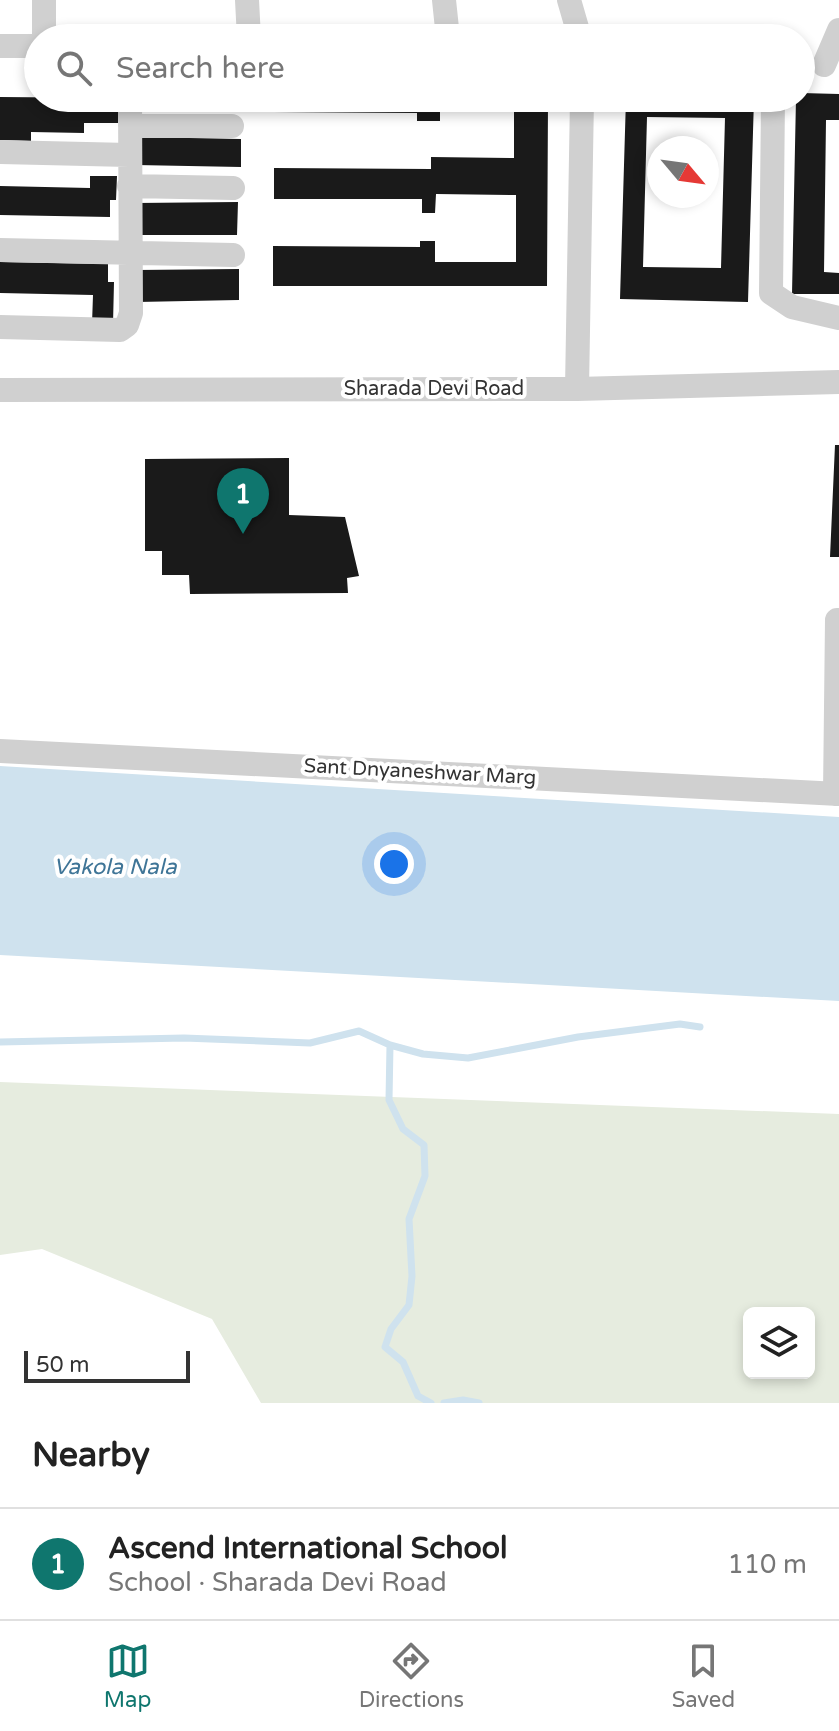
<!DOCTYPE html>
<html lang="en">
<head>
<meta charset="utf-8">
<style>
	body { margin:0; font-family:"Varela Round",sans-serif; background:#f2f2f2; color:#222 }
	.controls { position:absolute; right:24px; bottom:24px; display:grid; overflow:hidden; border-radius:12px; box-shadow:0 4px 12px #0003 }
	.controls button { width:72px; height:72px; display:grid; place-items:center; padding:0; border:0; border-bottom:2px solid #e0e0e0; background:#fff; color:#222; font:40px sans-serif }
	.compass { position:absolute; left:647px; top:136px; width:72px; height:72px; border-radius:50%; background:#fff; box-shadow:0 4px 12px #0003; rotate:119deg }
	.scale { position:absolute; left:24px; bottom:20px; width:166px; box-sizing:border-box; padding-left:8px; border:4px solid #333; border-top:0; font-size:22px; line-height:28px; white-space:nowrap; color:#333; -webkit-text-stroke:6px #fff; paint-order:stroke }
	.you { position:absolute; left:394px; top:864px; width:28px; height:28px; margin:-20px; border:6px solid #fff; border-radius:50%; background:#1a73e8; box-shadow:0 0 0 12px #1a73e833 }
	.badge { display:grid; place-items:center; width:52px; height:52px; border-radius:50%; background:#0f766e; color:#fff; font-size:26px; font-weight:700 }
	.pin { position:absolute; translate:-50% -66px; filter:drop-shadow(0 2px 4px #0008) }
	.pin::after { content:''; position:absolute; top:42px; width:28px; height:24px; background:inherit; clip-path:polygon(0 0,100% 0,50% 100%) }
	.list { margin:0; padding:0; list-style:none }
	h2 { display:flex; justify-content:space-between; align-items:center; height:104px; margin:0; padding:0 32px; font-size:34px }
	h2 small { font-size:26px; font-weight:400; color:#767676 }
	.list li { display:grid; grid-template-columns:52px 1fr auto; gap:24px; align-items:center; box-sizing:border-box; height:112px; padding:0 32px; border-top:2px solid #e0e0e0 }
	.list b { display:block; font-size:30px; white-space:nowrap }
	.list p { margin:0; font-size:26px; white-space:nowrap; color:#767676 }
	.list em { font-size:26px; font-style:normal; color:#767676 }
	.icon { flex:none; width:44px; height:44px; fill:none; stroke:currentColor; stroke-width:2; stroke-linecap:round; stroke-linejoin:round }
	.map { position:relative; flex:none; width:839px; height:1403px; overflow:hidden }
	.search { position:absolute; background:#fff; box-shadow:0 4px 12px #0003; left:24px; right:24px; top:24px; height:88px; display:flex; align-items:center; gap:20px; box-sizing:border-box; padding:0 28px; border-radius:44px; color:#767676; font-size:30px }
	.sheet { height:216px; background:#fff }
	nav { display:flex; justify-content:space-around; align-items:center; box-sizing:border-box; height:112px; border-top:2px solid #e0e0e0; background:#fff; font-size:22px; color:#767676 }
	nav a { display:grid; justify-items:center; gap:4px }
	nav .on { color:#0f766e }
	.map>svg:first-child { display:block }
</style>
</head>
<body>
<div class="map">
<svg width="839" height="1403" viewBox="0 0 839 1403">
	<rect width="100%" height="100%" fill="#fff"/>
	<!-- green -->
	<path fill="#e6ecdf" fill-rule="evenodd" d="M0 1082 839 1114V1403H261L212 1319 42 1249 0 1255ZM749 1313H809V1373H749Z"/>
	<!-- water -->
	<path fill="#cfe2ee" d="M0 766 839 817V1001L0 955Z"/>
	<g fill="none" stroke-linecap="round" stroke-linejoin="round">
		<!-- stream -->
		<path stroke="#cfe2ee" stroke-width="7" d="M0 1042 184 1038 310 1043 359 1031 390 1045 389 1100 403 1129 424 1145 425 1176 409 1219 412 1276 409 1305 391 1329 385 1347 403 1362 418 1396 431 1403
			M390 1045 423 1054 468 1058 578 1037 680 1024 700 1027
			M444 1403 463 1400 479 1403"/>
	</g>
	<!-- building -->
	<path fill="#1a1a1a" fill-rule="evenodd" d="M801 93 839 94V120H826L824 272 839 273V294H792L796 98H801Z
		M0 97 119 98 118 123H84V133L31 132V141L0 140Z
		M274 98H545L548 101 547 286H273V246L420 247V241H435V262H516V195L436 194 435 213H422V199H274V168L431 169V157L514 158V108H440V121H417V113L274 112Z
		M626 98H754L748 302 620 299ZM647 117 725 118 721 268 643 267Z
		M137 137 241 139V167L136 165Z
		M90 176H117L116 200H110V217L0 215V186L90 188Z
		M238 202 237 235H136V203Z
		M0 262 108 264V282H114L113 324H92L93 295 0 293Z
		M239 269V300L137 302V270Z
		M835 445H839V557H830Z
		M289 458V515L345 517 359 576 347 578 348 593 190 594 189 575H162V551H145V459Z"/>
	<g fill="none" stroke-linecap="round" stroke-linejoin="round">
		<!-- minor -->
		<path stroke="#d0d0d0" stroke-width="24" d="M44 0V38
			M247 0 249 38
			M444 0 448 38
			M569 0 580 38
			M0 46H38
			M824 65 839 30
			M773 98 771 293 792 307 839 318
			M130 126H232
			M0 152 129 155
			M129 186 233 188
			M0 250 233 255
			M0 327 120 330 127 325 131 313 130 98
			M577 389 582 98
			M0 390 577 389 839 382
			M0 751 839 794
			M835 794 837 620H839"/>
	</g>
	<g text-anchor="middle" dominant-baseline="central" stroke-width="8" stroke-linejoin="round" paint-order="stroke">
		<!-- street labels -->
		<g font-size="20" fill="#333" stroke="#fff">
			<text x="434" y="389">Sharada Devi Road</text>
			<text transform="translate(420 772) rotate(3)">Sant Dnyaneshwar Marg</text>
		</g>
		<!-- water labels -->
		<g font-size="22" font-style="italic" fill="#3f7597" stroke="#fff">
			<text x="115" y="867">Vakola Nala</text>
		</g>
	</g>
</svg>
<div class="controls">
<button><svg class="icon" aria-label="layers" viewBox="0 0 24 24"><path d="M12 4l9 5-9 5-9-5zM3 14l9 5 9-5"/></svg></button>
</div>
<svg class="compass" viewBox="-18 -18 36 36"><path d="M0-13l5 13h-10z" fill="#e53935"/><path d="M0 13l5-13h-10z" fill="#767676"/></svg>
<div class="scale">50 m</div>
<div class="you"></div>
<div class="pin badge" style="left:243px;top:534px">1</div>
<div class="search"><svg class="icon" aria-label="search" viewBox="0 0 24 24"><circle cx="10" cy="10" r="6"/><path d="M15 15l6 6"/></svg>Search here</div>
</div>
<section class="sheet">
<h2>Nearby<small></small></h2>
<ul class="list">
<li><span class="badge">1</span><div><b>Ascend International School</b><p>School · Sharada Devi Road</p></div><em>110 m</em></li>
</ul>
</section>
<nav>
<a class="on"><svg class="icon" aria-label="map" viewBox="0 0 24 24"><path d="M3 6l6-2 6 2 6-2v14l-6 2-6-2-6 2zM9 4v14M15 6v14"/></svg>Map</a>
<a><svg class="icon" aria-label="directions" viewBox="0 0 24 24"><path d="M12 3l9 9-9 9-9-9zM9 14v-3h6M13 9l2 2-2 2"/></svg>Directions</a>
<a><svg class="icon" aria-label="saved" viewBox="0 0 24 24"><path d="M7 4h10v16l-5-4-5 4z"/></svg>Saved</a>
</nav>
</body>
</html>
